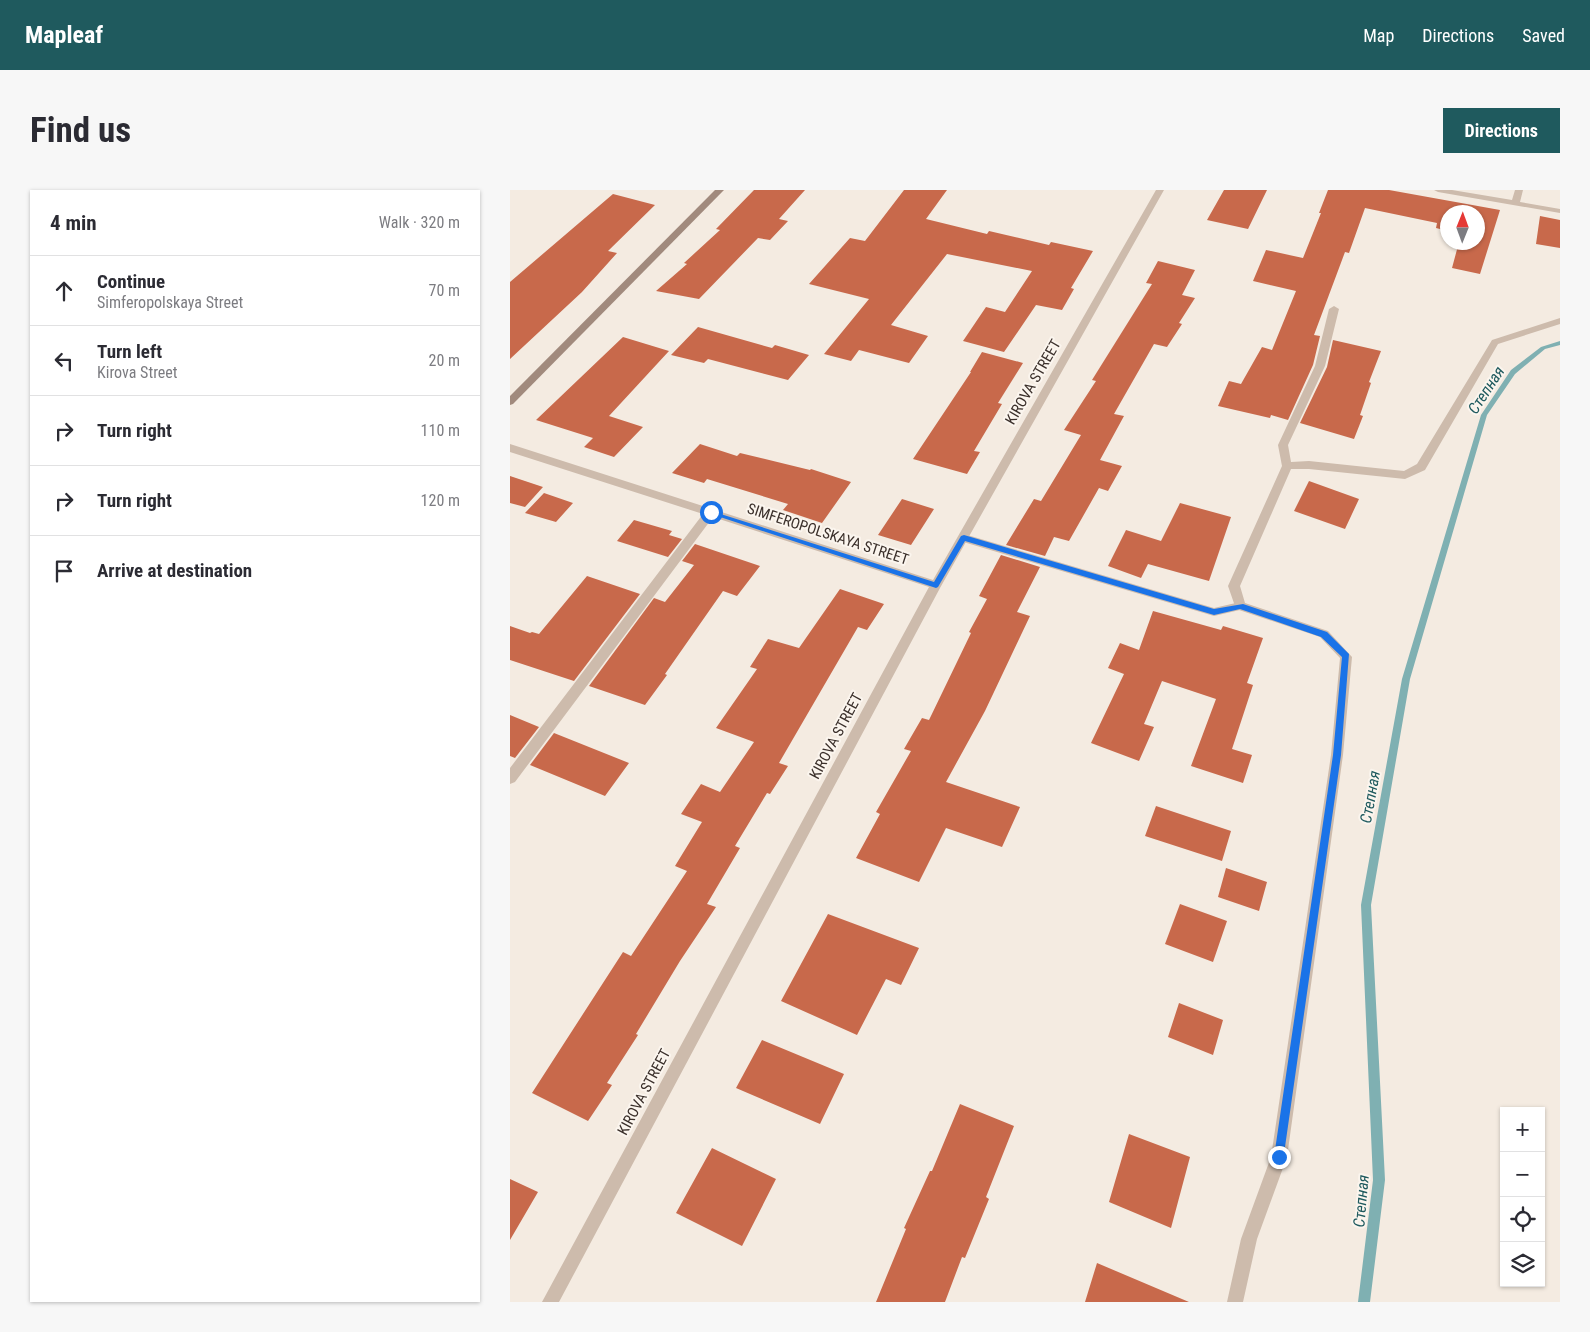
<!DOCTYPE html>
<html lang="en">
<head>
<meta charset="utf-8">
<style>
	body { margin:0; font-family:"Roboto Condensed",sans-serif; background:#f7f7f7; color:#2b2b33 }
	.controls { position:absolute; right:15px; bottom:15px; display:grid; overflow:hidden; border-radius:0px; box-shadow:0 1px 4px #0004 }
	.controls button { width:45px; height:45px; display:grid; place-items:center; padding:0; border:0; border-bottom:1px solid #e1e1e2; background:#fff; color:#2b2b33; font:25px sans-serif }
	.compass { position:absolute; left:930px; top:15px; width:45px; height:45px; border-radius:50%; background:#fff; box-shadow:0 1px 4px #0004; rotate:1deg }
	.stop { position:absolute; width:15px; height:15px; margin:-11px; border:4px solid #1a73e8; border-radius:50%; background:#fff }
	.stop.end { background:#1a73e8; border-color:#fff; box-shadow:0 1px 5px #0008 }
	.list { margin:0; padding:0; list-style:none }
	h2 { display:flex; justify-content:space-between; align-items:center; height:65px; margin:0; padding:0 20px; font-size:21px }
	h2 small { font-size:16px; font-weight:400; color:#7c7c81 }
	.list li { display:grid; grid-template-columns:32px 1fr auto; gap:15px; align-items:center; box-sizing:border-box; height:70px; padding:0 20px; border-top:1px solid #e1e1e2 }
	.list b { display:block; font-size:19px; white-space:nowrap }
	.list p { margin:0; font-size:16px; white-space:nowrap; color:#7c7c81 }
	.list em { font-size:16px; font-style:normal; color:#7c7c81 }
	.icon { flex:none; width:28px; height:28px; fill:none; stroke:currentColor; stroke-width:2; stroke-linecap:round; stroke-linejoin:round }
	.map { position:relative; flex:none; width:1050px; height:1112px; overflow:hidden; border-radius:0px }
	header { display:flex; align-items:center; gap:30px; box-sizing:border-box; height:70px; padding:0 25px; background:#1f5a5e; color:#fff }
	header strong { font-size:24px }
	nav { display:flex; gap:28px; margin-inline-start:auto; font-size:18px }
	.intro { display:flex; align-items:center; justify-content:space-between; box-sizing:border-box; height:120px; padding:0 30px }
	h1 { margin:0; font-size:35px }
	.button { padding:12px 22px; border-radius:0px; background:#1f5a5e; color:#fff; font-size:18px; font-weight:700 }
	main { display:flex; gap:30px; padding:0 30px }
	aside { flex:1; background:#fff; border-radius:0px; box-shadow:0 1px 4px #0004 }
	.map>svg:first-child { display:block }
</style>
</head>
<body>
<header>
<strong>Mapleaf</strong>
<nav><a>Map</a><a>Directions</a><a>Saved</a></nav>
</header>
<div class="intro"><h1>Find us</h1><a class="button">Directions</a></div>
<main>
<aside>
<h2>4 min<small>Walk · 320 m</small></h2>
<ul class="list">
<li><svg class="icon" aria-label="ahead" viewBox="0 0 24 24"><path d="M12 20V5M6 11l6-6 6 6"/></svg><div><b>Continue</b><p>Simferopolskaya Street</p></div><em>70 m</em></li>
<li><svg class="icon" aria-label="left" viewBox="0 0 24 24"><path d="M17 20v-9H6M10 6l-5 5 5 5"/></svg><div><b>Turn left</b><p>Kirova Street</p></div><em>20 m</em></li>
<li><svg class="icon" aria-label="right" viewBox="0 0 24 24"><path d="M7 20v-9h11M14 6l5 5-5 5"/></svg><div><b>Turn right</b></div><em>110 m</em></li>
<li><svg class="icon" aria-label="right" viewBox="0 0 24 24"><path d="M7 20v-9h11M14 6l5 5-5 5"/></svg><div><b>Turn right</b></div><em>120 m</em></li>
<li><svg class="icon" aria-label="arrive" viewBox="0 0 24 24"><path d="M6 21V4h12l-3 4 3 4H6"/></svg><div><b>Arrive at destination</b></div></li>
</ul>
</aside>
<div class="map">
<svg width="1050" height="1112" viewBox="0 0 1050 1112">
	<rect width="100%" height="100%" fill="#f4ebe1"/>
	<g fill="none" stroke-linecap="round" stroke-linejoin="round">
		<!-- stream -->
		<path fill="#7fb0b2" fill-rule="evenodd" d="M1050 151V155L1035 159 1005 184 977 225 900 489 861 715 875 990 860 1112H848L863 990 851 715 892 489 971 225 1001 180 1031 157Z"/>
	</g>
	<!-- building -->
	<path fill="#c8694b" d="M244 0H295L269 29 278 31 260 50 248 48 189 109 146 101 177 74 174 73 210 40 206 39Z
		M394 0H437L416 29 477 44 479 41 539 55 541 52 583 61 561 98 564 99 552 120 526 115 494 162 453 151 476 117 495 122 522 81 437 64 381 135 418 146 399 173 349 160 341 171 314 164 359 109 299 94 340 48 355 51Z
		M714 0H757L738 39 697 30Z
		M818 0H879L990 20 970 84 942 78 949 52H968V22H938V41L926 38 927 33 855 18 839 63 835 62 804 145 810 146 803 175 778 230 761 225 760 228 708 216 719 191 731 194 752 157 762 160 786 101 743 91 756 60 793 68 811 23H809Z
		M103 4 145 15 98 61 107 63 72 102 0 169V92Z
		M1030 26 1050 30V58L1026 54Z
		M648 71 685 80 672 105 685 108 669 133 672 134 657 157 644 154 604 224 614 226 590 270 612 276 598 301 589 298 559 351 544 347 535 366 496 355 524 309 531 311 571 245 554 240 586 191 582 190 642 94 636 93Z
		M188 137 262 158 265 155 299 165 278 190 198 169 194 173 161 165Z
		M113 147 159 161 99 226 133 237 104 267 74 257 83 248 26 230Z
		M823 150 871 161 859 192 861 193 850 225 853 226 844 249 790 233 817 177Z
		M472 162 513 173 488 213 492 214 464 261 470 262 457 284 403 269 461 182H460Z
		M190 254 227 266 230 263 300 280 301 279 341 292 312 333 273 320 278 314 197 289 194 293 162 283Z
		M0 286 33 297 15 317 0 313Z
		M799 291 849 309 835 339 784 321Z
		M34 303 63 313 46 332 15 323Z
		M392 309 424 319 401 355 368 345Z
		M670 313 721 327 699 391 638 374 631 388 598 376 616 340 651 351Z
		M124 330 162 341 159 345 172 349 158 367 107 351Z
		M185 354 250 376 227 406 213 401 155 484 157 485 135 515 79 496 144 408 155 412 184 375 172 371Z
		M491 365 530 377 507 422 520 426 475 521 436 592 510 617 492 657 436 638 409 692 346 668 370 624 366 622 401 561 394 559 412 528 419 530 461 443 459 442 477 409 469 406Z
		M77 386 130 404 64 491 0 470V436L20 443 22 442 29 444Z
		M330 399 374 414 357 440 348 437 269 573 278 576 260 604 257 603 225 656 230 658 197 714 206 717 170 771 126 844 128 845 97 893 102 895 78 931 22 903 113 762 121 766 177 681 165 676 192 632 171 624 191 594 210 602 244 552 206 538 247 479 240 477 258 449 289 458Z
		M643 421 711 440 713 436 753 448 737 493 743 495 722 559 742 565 733 593 681 576 706 509 652 491 634 534 644 537 629 571 581 553 614 484 598 478 610 453 629 460Z
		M0 525 29 537 5 568 0 566Z
		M44 543 119 573 95 606 20 575Z
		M646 616 721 641 712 671 635 646Z
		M716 678 757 692 749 721 708 707Z
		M670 714 717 731 703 772 655 754Z
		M318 724 409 758 391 795 376 789 347 845 271 811Z
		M669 813 713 830 703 865 658 847Z
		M252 850 334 884 310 934 226 898Z
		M450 914 504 936 476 1007 479 1009 455 1068 452 1067 435 1112H366L396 1039 394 1038 420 981H422Z
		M619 944 680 967 661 1038 599 1012Z
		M202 958 266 989 232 1056 166 1023Z
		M0 989 28 1002 0 1050Z
		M587 1073 679 1112H575Z"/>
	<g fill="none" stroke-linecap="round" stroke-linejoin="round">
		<!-- service -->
		<path fill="#cdbbac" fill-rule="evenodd" d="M454 344 704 418 730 412 736 416 734 419 704 426 450 351 449 348 450 345Z"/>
		<!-- minor -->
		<path fill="#cdbbac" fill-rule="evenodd" d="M646 0H654L430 398 49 1112H32L419 397 203 327 5 592 0 594V578L193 324 0 262V254L423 390Z
			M924 0H942L1002 10 1005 0H1013L1010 12 1050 19V23L928 2Z
			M824 116 829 119 815 176 778 255 781 272 799 271 894 281 907 274 982 150 1050 128V134L988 154 915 280 895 289 799 279H781L730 396 735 413 818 441 842 467 833 565 777 967 747 1049 733 1112H717L731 1049 761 967 821 565 830 468 810 447 726 419 718 396 772 276 768 255 805 176 819 119Z"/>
		<!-- secondary -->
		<path fill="#a18a7d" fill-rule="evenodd" d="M205 0H214L3 214 0 215V206Z"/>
	</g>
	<!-- route -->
	<path fill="#1a73e8" d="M198 320 424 392 451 346 454 345 704 419 733 414 817 442 839 464 831 565 773 971 769 972 764 967 823 565 832 467 811 447 730 419 704 425 455 351 428 397 426 398 198 323Z"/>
	<g text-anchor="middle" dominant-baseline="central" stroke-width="4" stroke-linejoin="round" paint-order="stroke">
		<!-- street labels -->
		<g font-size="15" fill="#3b302b" stroke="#fbf5ee">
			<text transform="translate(523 192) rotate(-60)">KIROVA STREET</text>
			<text transform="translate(318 344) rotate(18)">SIMFEROPOLSKAYA STREET</text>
			<text transform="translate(326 546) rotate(-62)">KIROVA STREET</text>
			<text transform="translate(134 902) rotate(-62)">KIROVA STREET</text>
		</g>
		<!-- water labels -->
		<g font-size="16" font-style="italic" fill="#1f5a5e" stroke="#fbf5ee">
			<text transform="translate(976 200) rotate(-57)">Степная</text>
			<text transform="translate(860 607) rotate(-80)">Степная</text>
			<text transform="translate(851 1011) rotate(-85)">Степная</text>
		</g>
	</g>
</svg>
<div class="controls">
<button>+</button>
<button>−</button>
<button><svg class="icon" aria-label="locate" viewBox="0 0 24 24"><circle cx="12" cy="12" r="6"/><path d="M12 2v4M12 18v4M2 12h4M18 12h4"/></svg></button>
<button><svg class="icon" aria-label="layers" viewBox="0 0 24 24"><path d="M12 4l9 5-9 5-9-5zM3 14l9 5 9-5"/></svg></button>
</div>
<svg class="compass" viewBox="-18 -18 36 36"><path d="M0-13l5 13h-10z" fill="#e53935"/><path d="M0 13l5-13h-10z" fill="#7c7c81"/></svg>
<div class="stop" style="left:201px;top:322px"></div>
<div class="stop end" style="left:769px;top:967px"></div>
</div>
</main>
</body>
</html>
